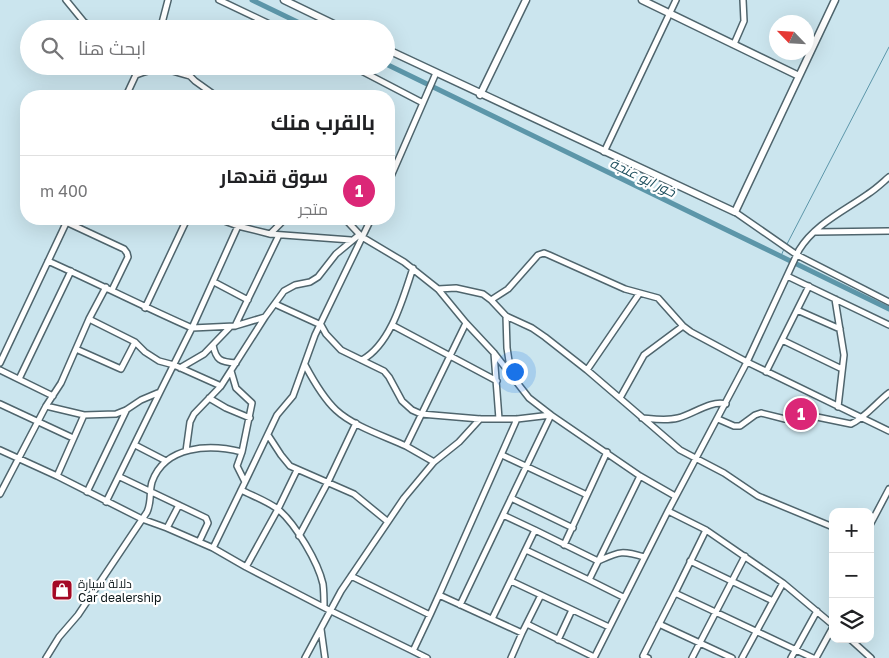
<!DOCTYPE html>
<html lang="ar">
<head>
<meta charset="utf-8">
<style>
	body { margin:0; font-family:"Golos Text",Cairo,sans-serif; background:#f6f6f6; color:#202124; direction:rtl }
	.controls { position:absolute; right:15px; bottom:15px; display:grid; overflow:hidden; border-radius:10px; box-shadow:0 5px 20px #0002 }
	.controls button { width:45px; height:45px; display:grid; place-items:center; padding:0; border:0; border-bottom:1px solid #e0e0e0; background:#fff; color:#202124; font:25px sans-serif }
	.compass { position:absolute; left:769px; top:15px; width:45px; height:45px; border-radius:50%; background:#fff; box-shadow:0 5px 20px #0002; rotate:295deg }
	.you { position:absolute; left:514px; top:371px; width:18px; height:18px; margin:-12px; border:4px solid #fff; border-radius:50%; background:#1a73e8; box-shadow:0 0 0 8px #1a73e833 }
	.badge { display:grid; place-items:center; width:32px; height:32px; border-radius:50%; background:#db2777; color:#fff; font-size:16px; font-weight:700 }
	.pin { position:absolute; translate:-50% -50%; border:2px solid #fff; box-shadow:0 1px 5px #0006 }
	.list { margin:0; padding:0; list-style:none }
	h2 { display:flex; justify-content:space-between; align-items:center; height:65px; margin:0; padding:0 20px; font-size:21px }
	h2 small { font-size:16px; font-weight:400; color:#757577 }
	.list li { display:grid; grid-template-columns:32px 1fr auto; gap:15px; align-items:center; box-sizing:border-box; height:70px; padding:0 20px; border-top:1px solid #e0e0e0 }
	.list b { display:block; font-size:19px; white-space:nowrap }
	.list p { margin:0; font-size:16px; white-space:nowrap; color:#757577 }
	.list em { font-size:16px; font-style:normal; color:#757577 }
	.icon { flex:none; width:28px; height:28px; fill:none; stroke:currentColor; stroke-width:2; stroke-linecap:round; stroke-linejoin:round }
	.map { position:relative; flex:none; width:889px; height:658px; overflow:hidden; direction:ltr }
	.search { position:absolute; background:#fff; box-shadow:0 5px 20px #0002; left:20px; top:20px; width:375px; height:55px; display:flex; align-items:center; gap:12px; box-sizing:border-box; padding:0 18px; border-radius:28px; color:#757577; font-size:19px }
	.panel { position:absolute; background:#fff; box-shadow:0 5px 20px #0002; left:20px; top:90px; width:375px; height:135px; border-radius:20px; direction:rtl }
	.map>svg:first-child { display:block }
</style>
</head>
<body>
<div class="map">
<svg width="889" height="658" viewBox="0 0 889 658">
	<rect width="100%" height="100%" fill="#cbe5ee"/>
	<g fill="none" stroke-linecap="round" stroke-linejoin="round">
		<!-- stream -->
		<path stroke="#5c96a9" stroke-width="1" d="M786 246 889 47
			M781 256 784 249"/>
		<!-- canal -->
		<path stroke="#5c96a9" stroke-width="5" d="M252 0 312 29
			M386 64 889 309"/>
		<!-- minor casing -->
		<g stroke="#4f656d" stroke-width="8">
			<path id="minor" d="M66 0 84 22 93 29
				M219 0 280 29
				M159 29 162 23 168 0
				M734 44 744 21 743 0
				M180 66 195 81 216 96
				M352 66 423 103
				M136 75C162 65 164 69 190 76
				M126 96 140 66
				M604 152 676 0
				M389 181 436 73
				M735 212 797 255 889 302
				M219 219 238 226 270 234 351 240
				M345 219 362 237 404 262 438 289 466 323 494 353 529 398 551 415 503 515 535 530
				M66 222 124 249 127 253 128 257 112 290
				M238 226 192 328 235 326 265 317 284 291 295 285 310 282 318 277 336 254 359 235
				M816 232 889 231
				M270 234 285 219
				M787 276 889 325
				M214 282 248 300
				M106 287 89 319 135 342 145 352 159 361 174 365 221 386
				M438 289 456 288 483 294 491 300 506 316 532 328 545 337 587 370 680 450 724 473 758 496 833 527
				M835 299 844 355 838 407
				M491 300 508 289 538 255 544 253 549 255 625 289 658 298 683 326 691 332 747 362 889 431
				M275 304 321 325 326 334 341 350 384 371 389 377 402 401 412 410 421 414 480 419H517L551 415 640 476 675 496
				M145 308 187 219
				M797 310 840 329
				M506 316 507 348 511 374
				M392 325 497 381
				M235 326 279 235
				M782 340 842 369
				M213 345C216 360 220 362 236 363
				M76 349 121 369 135 342
				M494 353 499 419
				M362 360C391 344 403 298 413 268
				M0 363 68 219
				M305 365C313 380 323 398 336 410 353 426 384 436 406 446L466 323
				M180 368 204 354 230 327
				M0 370 53 396
				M587 370 639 294
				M231 371 236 388 252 403 242 452
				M766 372 809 286
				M19 379 71 271
				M209 398 226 408 250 418
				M620 398 644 355 683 326
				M0 404 73 438
				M46 406 61 383 89 319
				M642 418C654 419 666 421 678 418 694 414 710 400 726 404
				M718 419 734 426H740L755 415 761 413 785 419 812 416 851 424C865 418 877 402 889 393
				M268 435 281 455 290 466 354 494 387 521
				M135 445 166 461
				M406 446 434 462
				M0 450 57 476 142 519 167 528 213 548 246 567 329 610 413 651
				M186 451 190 422 194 414 221 386 265 317
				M502 455 587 495
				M57 476 84 415
				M120 477 206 518 208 523 199 542
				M245 482 277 415 293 396 315 335 371 219
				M241 490C253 496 269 502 279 510 296 525 318 562 323 584 324 592 324 599 324 607
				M87 492 126 411
				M0 494 46 406 84 415 116 414 126 410 141 400 160 392 192 328C144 307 97 283 48 261
				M511 498 573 528
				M106 502 160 392
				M668 511 706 530 675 593 813 658
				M870 525 889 489
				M167 528 179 505
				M706 530 783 583 833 625
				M299 536 328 482 356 423
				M564 545 607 452
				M526 550 589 580
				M598 561C619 552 621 550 644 557
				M690 561 773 601 742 658
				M246 567 278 509 297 470
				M351 576 430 615 439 595 522 633 541 595
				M511 581 609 627
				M439 595 517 419
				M623 597 589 580 640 476
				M773 601 783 583
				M460 605 503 515
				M492 619 535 530 598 561
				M527 624 594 657
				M659 624 732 658
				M321 629 325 658
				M850 639 871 658
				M558 640 572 610
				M46 658 59 637 78 615 147 512C152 501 149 492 152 482 165 445 210 444 242 452L237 466 245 482 213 548
				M305 658 341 591 404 498 434 462 459 442 480 419
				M427 658 413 651 430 615
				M511 658 522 633
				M594 658 668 511 747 362 799 250C815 224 844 211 868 194 876 189 882 183 889 177
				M648 658 643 656 675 593
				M692 658 745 556
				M791 658 817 611
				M816 658 833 627"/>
		</g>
		<!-- tertiary casing -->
		<g stroke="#4f656d" stroke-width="9">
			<path id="tertiary" d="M284 0 344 29
				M642 0 799 76
				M386 49 735 212 835 0
				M480 95 526 0"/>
		</g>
		<!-- minor -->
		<use href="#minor" stroke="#fff" stroke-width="5"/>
		<!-- tertiary -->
		<use href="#tertiary" stroke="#fff" stroke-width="6"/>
	</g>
	<!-- icons -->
	<defs>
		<g id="shop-square" transform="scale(1.125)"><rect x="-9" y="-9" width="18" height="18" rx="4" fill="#a40925" stroke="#fff"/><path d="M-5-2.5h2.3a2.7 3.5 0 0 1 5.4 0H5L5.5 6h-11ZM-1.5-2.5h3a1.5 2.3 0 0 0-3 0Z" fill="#fff"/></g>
	</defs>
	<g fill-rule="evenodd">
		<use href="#shop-square" x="62" y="590"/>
	</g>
	<g text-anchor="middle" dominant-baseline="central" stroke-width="4.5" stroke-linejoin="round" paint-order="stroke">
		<!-- poi labels -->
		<g font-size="12" fill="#0d171a" stroke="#fff" text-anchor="start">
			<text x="78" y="583">دلالة سيارة<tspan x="78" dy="14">Car dealership</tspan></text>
		</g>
		<!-- water labels -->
		<g font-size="14" font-style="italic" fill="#1e505f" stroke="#fff">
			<text transform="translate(643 177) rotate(26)">خور ابو عنجة</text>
		</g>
	</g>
</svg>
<div class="controls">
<button>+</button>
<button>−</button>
<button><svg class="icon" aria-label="layers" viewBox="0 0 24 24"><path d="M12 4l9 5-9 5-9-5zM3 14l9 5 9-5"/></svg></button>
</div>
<svg class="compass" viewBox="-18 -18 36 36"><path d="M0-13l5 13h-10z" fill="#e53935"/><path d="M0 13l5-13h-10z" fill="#757577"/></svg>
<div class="you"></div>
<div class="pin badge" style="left:801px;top:414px">1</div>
<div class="search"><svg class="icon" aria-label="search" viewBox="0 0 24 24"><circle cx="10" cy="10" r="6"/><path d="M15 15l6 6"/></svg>ابحث هنا</div>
<section class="panel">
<h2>بالقرب منك<small></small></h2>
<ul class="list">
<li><span class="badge">1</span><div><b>سوق قندهار</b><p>متجر</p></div><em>400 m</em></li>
</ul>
</section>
</div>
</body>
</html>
